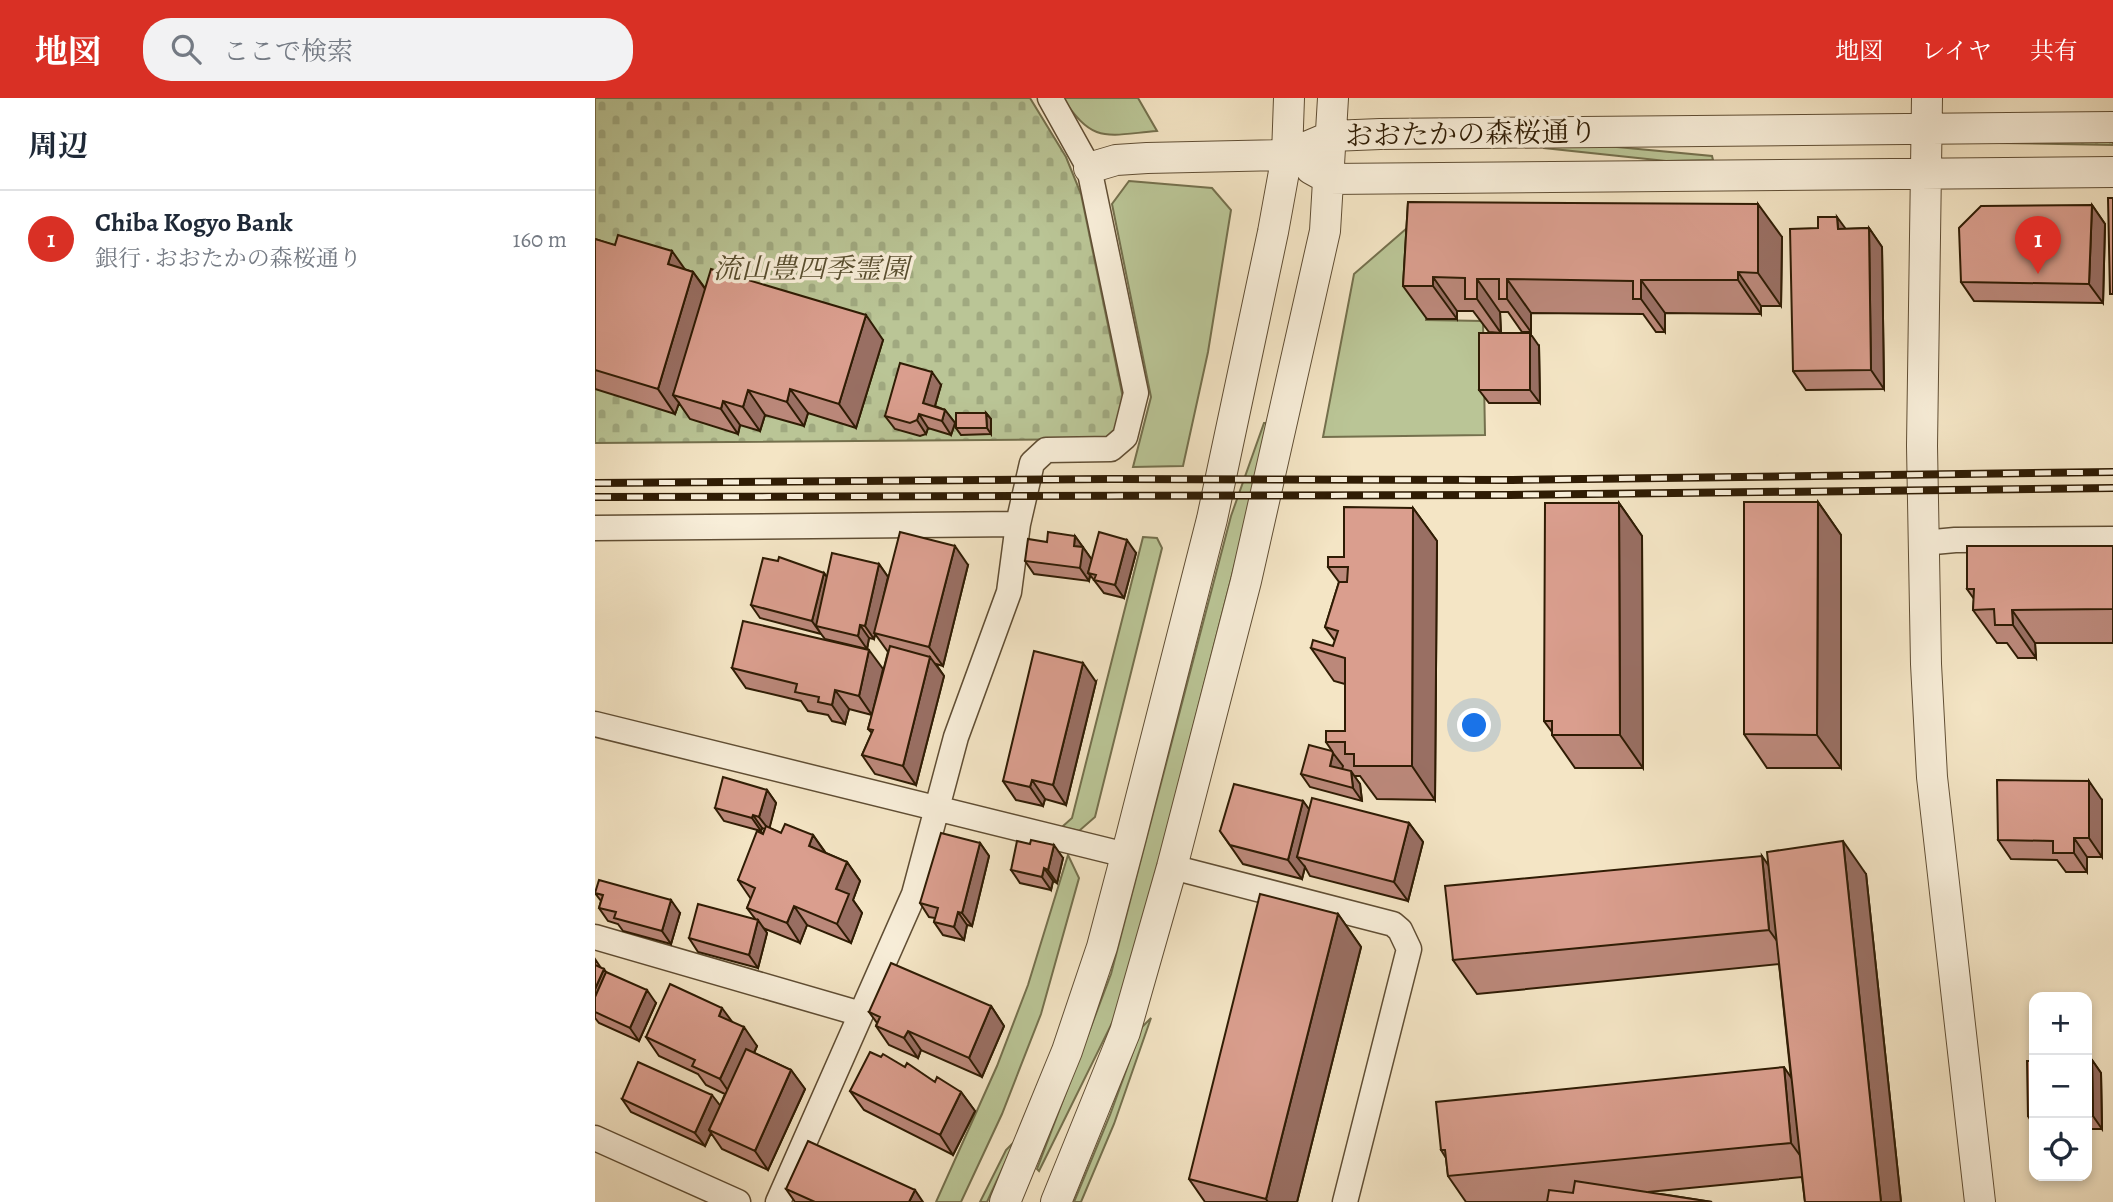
<!DOCTYPE html>
<html lang="ja">
<head>
<meta charset="utf-8">
<style>
	body { margin:0; font-family:Alegreya,"Noto Serif JP",serif; background:#f2f2f3; color:#1f2937 }
	.controls { position:absolute; right:21px; bottom:21px; display:grid; overflow:hidden; border-radius:14px; box-shadow:0 4px 10px #0003 }
	.controls button { width:63px; height:63px; display:grid; place-items:center; padding:0; border:0; border-bottom:2px solid #e0e1e3; background:#fff; color:#1f2937; font:35px sans-serif }
	.you { position:absolute; left:880px; top:628px; width:24px; height:24px; margin:-18px; border:5px solid #fff; border-radius:50%; background:#1a73e8; box-shadow:0 0 0 10px #1a73e833 }
	.badge { display:grid; place-items:center; width:46px; height:46px; border-radius:50%; background:#d93025; color:#fff; font-size:23px; font-weight:700 }
	.pin { position:absolute; translate:-50% -58px; filter:drop-shadow(0 2px 4px #0008) }
	.pin::after { content:''; position:absolute; top:37px; width:24px; height:21px; background:inherit; clip-path:polygon(0 0,100% 0,50% 100%) }
	.list { margin:0; padding:0; list-style:none }
	h2 { display:flex; justify-content:space-between; align-items:center; height:91px; margin:0; padding:0 28px; font-size:30px }
	h2 small { font-size:23px; font-weight:400; color:#747a83 }
	.list li { display:grid; grid-template-columns:46px 1fr auto; gap:21px; align-items:center; box-sizing:border-box; height:98px; padding:0 28px; border-top:2px solid #e0e1e3 }
	.list b { display:block; font-size:26px; white-space:nowrap }
	.list p { margin:0; font-size:23px; white-space:nowrap; color:#747a83 }
	.list em { font-size:23px; font-style:normal; color:#747a83 }
	.icon { flex:none; width:38px; height:38px; fill:none; stroke:currentColor; stroke-width:2; stroke-linecap:round; stroke-linejoin:round }
	.map { position:relative; flex:none; width:1518px; height:1104px; overflow:hidden }
	header { display:flex; align-items:center; gap:42px; box-sizing:border-box; height:98px; padding:0 35px; background:#d93025; color:#fff }
	header strong { font-size:33px }
	nav { display:flex; gap:38px; margin-inline-start:auto; font-size:24px }
	.search { width:490px; height:63px; background:#f2f2f3; display:flex; align-items:center; gap:18px; box-sizing:border-box; padding:0 24px; border-radius:28px; color:#747a83; font-size:26px }
	main { display:flex }
	aside { flex:1; background:#fff }
	.map>svg:first-child { display:block }
</style>
</head>
<body>
<header>
<strong>地図</strong>
<div class="search"><svg class="icon" aria-label="search" viewBox="0 0 24 24"><circle cx="10" cy="10" r="6"/><path d="M15 15l6 6"/></svg>ここで検索</div>
<nav><a>地図</a><a>レイヤ</a><a>共有</a></nav>
</header>
<main>
<aside>
<h2>周辺<small></small></h2>
<ul class="list">
<li><span class="badge">1</span><div><b>Chiba Kogyo Bank</b><p>銀行 · おおたかの森桜通り</p></div><em>160 m</em></li>
</ul>
</aside>
<div class="map">
<svg width="1518" height="1104" viewBox="0 0 1518 1104">
	<defs>
		<pattern id="cemetery-stones" width="16" height="16" patternUnits="userSpaceOnUse" patternTransform="scale(1.75)"><rect width="16" height="16" fill="#bac596"/><path d="M2 7V4a2 2 0 0 1 4 0v3zM10 15v-3a2 2 0 0 1 4 0v3z" fill="#a0a980"/></pattern>
		<pattern id="garden-dots" width="8" height="8" patternUnits="userSpaceOnUse" patternTransform="scale(1.75)"><rect width="8" height="8" fill="#bac596"/><path d="M2 2h.1M6 6h.1" fill="none" stroke="#a0a980" stroke-width="1.8" stroke-linecap="round"/></pattern>
	</defs>
	<rect width="100%" height="100%" fill="#f4e5c5"/>
	<filter id="stains"><feTurbulence type="fractalNoise" baseFrequency=".00286" numOctaves="4"/><feColorMatrix values="0 0 0 0 .2 0 0 0 0 .09 0 0 0 0 .02 0 0 0 .5 -.17"/></filter>
	<radialGradient id="worn" r=".72"><stop offset=".6" stop-color="#630" stop-opacity="0"/><stop offset="1" stop-color="#630" stop-opacity=".3"/></radialGradient>
	<!-- green -->
	<path fill="#bac596" stroke="#74704d" stroke-width="2" d="M468 0H543L562 33C513 37 497 47 468 0Z
		M948 47H1001L1117 58 1118 62 1071 63 949 50Z
		M534 83 617 90 636 112 613 254 588 368 538 369 556 299 517 106Z
		M819 124H834L831 222 888 223 890 337 728 339 759 176Z
		M669 325H675L667 360 555 798 520 919 444 1073 442 1071 516 876 636 418Z
		M548 439 562 440 567 450 500 719 484 733 467 729 477 720Z
		M473 757 484 780 446 916 407 1016 366 1104H341L402 968 433 887Z
		M556 920 519 1026 486 1104H479L515 1017 547 929Z
		M420 1043 392 1104H385L411 1052Z"/>
	<!-- cemetery -->
	<path fill="url(#cemetery-stones)" stroke="#74704d" stroke-width="2" d="M0 0H435L471 59 486 96 528 300 520 331 510 341 0 345Z"/>
	<!-- garden -->
	<path fill="url(#garden-dots)" stroke="#74704d" stroke-width="2" d="M1518 44V47L1405 45 1406 44Z"/>
	<g fill="none" stroke-linecap="round" stroke-linejoin="round">
		<!-- minor casing -->
		<g stroke="#604e34" stroke-width="27">
			<path id="minor" d="M0 430 423 426
				M1328 445 1360 442 1518 441
				M0 626 531 757
				M577 769 798 826 805 832 814 851 750 1104
				M0 839 266 916 319 796 361 639 414 494 423 426 437 365 451 352 516 351 530 339 541 295 494 70 455 0
				M0 1040 143 1104
				M183 1104 266 916"/>
		</g>
		<!-- tertiary casing -->
		<g stroke="#604e34" stroke-width="32">
			<path id="tertiary" d="M1332 0 1327 348 1331 566 1337 679 1385 1104
				M494 70 521 62 552 60 692 57 737 38 785 36 1518 29
				M716 71 734 81 1518 74
				M410 1104 472 953 507 849 536 739 617 421 678 134 692 57 694 0
				M461 1104 530 934 577 769 651 483 730 133 738 0"/>
		</g>
		<!-- minor -->
		<use href="#minor" stroke="#f8eed9" stroke-width="24"/>
		<!-- tertiary -->
		<use href="#tertiary" stroke="#f8eed9" stroke-width="30"/>
		<!-- rail casing -->
		<g stroke="#2f1c04" stroke-width="8">
			<path id="rail" d="M0 385 516 381 917 382 1518 374
				M0 399 915 397 1518 390"/>
		</g>
		<!-- rail -->
		<use href="#rail" stroke="#f8eed9" stroke-width="5" stroke-dasharray="16" stroke-linecap="butt"/>
	</g>
	<!-- wall -->
	<path fill="#bb887a" stroke="#2f1c04" stroke-width="2" d="M813 104 1187 139 1186 208H1166V216L1070 215V234H1061L1048 216 936 215V234H927L913 214H905L906 235 894 234 878 213H862V221H832L808 188Z
		M1497 107 1510 126 1508 205 1379 203 1366 184Z
		M1274 130 1287 149 1289 291 1211 292 1198 273 1250 131Z
		M0 141 98 174 110 190 288 242 261 330 213 315 209 328 170 317 165 333 145 327 143 336 95 321 84 305 80 316 0 291Z
		M944 248 945 305H894L884 292Z
		M346 287 340 308 350 312 360 325 356 337 333 330 331 336 325 338 300 331 290 318Z
		M391 315 396 321V336L366 337 361 330Z
		M1223 404 1246 437V670H1172L1149 636Z
		M1024 405 1047 438 1048 670H980L957 637V634L949 623Z
		M818 410 842 443 840 702 782 701 765 678H759L765 686 767 703 715 689 706 676 737 653 731 644 750 633V586L739 583 716 550 738 548 740 543 730 529 744 484 733 469 749 459Z
		M480 438 497 462 541 455 529 500 509 495 495 477 494 483 439 476 430 463 452 444Z
		M1518 448V545H1440L1441 560H1423L1412 545H1402L1378 512 1379 501 1372 491Z
		M284 466 293 479 373 467 348 568 341 566 349 578 321 687 280 676 267 657 277 635 273 631 277 617 254 611 250 626 237 623 233 617 213 613 206 603 151 590 137 570 288 571 278 613 293 554 280 536 279 541 274 540 272 551 230 541 226 536 165 520 156 507 229 475 232 479Z
		M501 584 471 707 450 701 448 708 421 702 408 683Z
		M172 692 181 705 174 730 186 735 218 737 231 755 252 764 265 783 258 802 267 815 256 845 212 827 205 845 168 830 172 835 163 870 103 854 94 840 161 822 152 810 156 801 143 782 170 731 167 730 166 733 129 723 120 710Z
		M1507 702V759H1492V774H1471L1462 762 1416 761 1403 742Z
		M708 703 714 712 814 725 828 744 813 803 715 778 710 769 707 781 648 766 625 733Z
		M385 745 394 758 377 828 372 827 369 842 348 837 339 824 340 820 334 819 325 805Z
		M468 760 462 785 458 783 456 792 425 785 416 772Z
		M1173 767 1271 776 1306 1104H1210L1207 1079 1053 1094 1117 1104H871L853 1078 851 1060 846 1052 1196 980 1184 866 882 896 858 862Z
		M0 795 85 815 76 846 28 833 23 826 13 823 4 810 6 803Z
		M743 816 766 849 702 1104H610L594 1081Z
		M0 861 6 870 11 874 61 905 44 943 4 925 0 920Z
		M396 908 409 928 387 979 326 952 323 960 294 947 281 928 282 925 274 914Z
		M137 924 162 948 159 955 196 972 210 991 173 1072 127 1051 116 1035 110 1048 36 1014 27 1001 125 1008 130 996 111 987 103 976 64 958 51 939Z
		M286 959 340 984 366 994 380 1013 358 1057 269 1012 255 993Z
		M1492 962H1497L1506 975 1507 1031H1492Z
		M1439 963V1028L1433 1018Z
		M191 1091 328 1104H200Z"/>
	<!-- shaded-wall -->
	<path fill="#996f63" stroke="#2f1c04" stroke-width="2" d="M1163 106 1187 139 1186 208 1163 175Z
		M1497 107 1510 126 1508 205 1494 186Z
		M1242 119 1256 138 1243 131Z
		M1274 130 1287 149 1289 291 1276 272Z
		M77 153 94 177 73 166Z
		M98 174 115 198 78 297 84 305 80 316 63 291Z
		M1143 174 1166 208V216L1143 182Z
		M838 179 862 213V221L838 188Z
		M882 181 905 214 906 235 882 201Z
		M912 181 936 215V234L912 201Z
		M1046 182 1070 215V234L1046 201Z
		M271 217 288 242 261 330 244 306Z
		M935 235 944 248 945 305 935 292Z
		M337 274 346 287 337 318 328 305Z
		M195 291 213 315 209 328 192 304Z
		M153 292 170 317 165 333 148 309Z
		M128 303 145 327 143 336 126 311Z
		M350 312 360 325 356 337 347 323Z
		M391 315 396 321V336L392 330Z
		M324 316 333 330 331 336 322 322Z
		M1223 404 1246 437V670L1222 637Z
		M1024 405 1047 438 1048 670 1025 637Z
		M818 410 842 443 840 702 817 668Z
		M480 438 497 462 493 475 495 477 494 483 485 470 479 448Z
		M532 442 541 455 529 500 520 487Z
		M360 448 373 467 348 568 334 549Z
		M284 466 293 479 279 541 270 528Z
		M229 475 238 488 221 528 226 536 217 523Z
		M1417 512 1440 545 1441 560 1418 527Z
		M265 527 274 540 272 551 263 538Z
		M274 552 288 571 277 617 264 598Z
		M335 559 349 578 321 687 308 668Z
		M488 565 501 584 471 707 458 687Z
		M240 592 254 611 250 626 237 607Z
		M738 655 748 668 744 681 735 668Z
		M756 673 765 686 767 703 758 690Z
		M437 682 450 701 448 708 435 689Z
		M1494 683 1507 702V759L1494 740Z
		M172 692 181 705 174 732 164 719Z
		M708 703 722 722 702 759 710 769 707 781 693 762Z
		M158 717 167 730 166 733 157 720Z
		M814 725 828 744 813 803 799 784Z
		M218 737 231 756 214 748Z
		M1479 740 1492 759V774L1479 755Z
		M1248 743 1271 776 1306 1104H1286Z
		M385 745 394 758 377 828 367 815Z
		M459 747 468 760 462 785 453 772Z
		M1167 758 1190 791 1198 865 1174 832Z
		M252 764 265 783 258 802 267 815 256 845 242 826 241 791Z
		M449 770 458 783 456 792 447 779Z
		M76 802 85 815 76 846 67 833Z
		M199 808 212 827 205 845 192 825Z
		M363 814 372 827 369 842 359 829Z
		M743 816 766 849 702 1104H673L671 1101Z
		M163 822 172 835 163 870 154 857Z
		M9 871 18 884 0 906V891Z
		M52 892 61 905 44 943 35 930Z
		M396 908 409 928 387 979 374 960Z
		M127 910 141 929 124 918Z
		M149 929 162 948 138 1000 125 981Z
		M313 933 326 952 323 960 309 940Z
		M1497 962 1506 975 1507 1031 1498 1018Z
		M1189 969 1212 1003 1220 1078 1196 1045Z
		M196 972 210 991 173 1072 160 1053Z
		M366 994 380 1013 358 1057 345 1037Z
		M117 997 127 1010 114 1032 116 1035 110 1048 100 1035Z
		M320 1092 328 1104H314Z"/>
	<!-- building -->
	<path fill="#da9e8e" stroke="#2f1c04" stroke-width="2" d="M1513 100H1518V196H1515Z
		M813 104 1163 106V175L1143 174V182H1046V201H1038V183L912 181V201H904V181H882V201H870V180L838 179V188H808Z
		M1497 107 1494 186 1366 184 1364 130 1386 108Z
		M1223 119H1242L1243 131 1274 130 1276 272 1198 273 1195 131 1223 130Z
		M23 137 77 153 73 166 98 174 63 291 0 272V141L20 147Z
		M116 171 271 217 244 306 195 291 192 304 153 292 148 309 128 303 126 311 78 297Z
		M884 235H935V292H884Z
		M305 265 337 274 328 305 350 312 347 323 324 316 322 322 315 325 290 318Z
		M361 315H391L392 330H361Z
		M1149 404H1223L1222 637 1149 636Z
		M950 405H1024L1025 637H957V623H949Z
		M749 409 818 410 817 668H759V656H750V644H731V633H750V560L716 550 718 542 738 548 743 533 730 529 744 484H752L753 469H733V459H749Z
		M305 434 360 448 334 549 279 535Z
		M453 434 480 438 479 448 488 449 485 470 430 463 433 441 452 444Z
		M504 434 532 442 520 487 499 482 501 477 493 475Z
		M1372 448H1518V511L1417 512 1418 527H1400L1399 511 1378 512 1379 491H1372Z
		M237 455 284 466 270 528 265 527 263 538 221 528Z
		M184 459 229 475 217 523 156 507 168 460 183 463Z
		M148 523 274 552 264 598 240 592 237 607 223 604 224 599 200 594 202 586 137 570Z
		M295 548 335 559 308 668 267 657 278 632 273 631Z
		M439 553 488 565 458 687 437 682 435 689 408 683Z
		M714 647 737 653 738 655 735 668 756 673 758 690 706 676Z
		M128 679 172 692 164 719 158 717 157 720 120 710Z
		M1402 682 1494 683V740H1479V755H1458V743L1403 742Z
		M639 686 708 703 693 762 635 747 625 733Z
		M717 700 814 725 799 784 702 759Z
		M190 726 218 737 214 748 252 764 241 791 254 796 242 826 199 808 192 825 152 810 160 790 143 782 162 733 168 736 171 728 186 735Z
		M346 735 385 745 367 815 363 814 359 829 339 824 343 810 325 805Z
		M436 742 459 747 453 772 449 770 447 779 416 772 422 743 435 746Z
		M1248 743 1286 1104H1210L1172 754Z
		M1167 758 1174 832 858 862 850 788Z
		M4 782 76 802 67 833 19 820 21 814 4 810 8 797 0 795Z
		M665 796 743 816 671 1101 594 1081Z
		M103 806 163 822 154 857 94 840Z
		M296 865 396 908 374 960 313 933 309 940 281 928 285 919 274 914Z
		M0 867 9 871 0 891Z
		M11 874 52 892 35 930 0 914V899Z
		M75 886 127 910 124 918 149 929 125 981 97 968 100 962 51 939Z
		M151 951 196 972 160 1053 114 1032Z
		M275 954 286 959 288 956 310 969 312 965 340 984 342 979 366 994 345 1037 255 993Z
		M1492 962H1497L1498 1018H1492Z
		M1432 963H1439V1018H1433Z
		M43 964 117 997 100 1035 27 1001Z
		M1189 969 1196 1045 853 1078 850 1052H846L841 1004Z
		M213 1043 320 1092 314 1104H220L191 1091Z
		M980 1083 1117 1104H952L954 1092 978 1095Z"/>
	<g text-anchor="middle" dominant-baseline="central" stroke-width="7" stroke-linejoin="round" paint-order="stroke">
		<!-- street labels -->
		<g font-size="28" fill="#2f1c04" stroke="#f8eed9">
			<text transform="translate(876 36) rotate(-1)">おおたかの森桜通り</text>
		</g>
		<!-- park labels -->
		<g font-size="28" font-style="italic" fill="#594f30" stroke="#f8eed9">
			<text x="216" y="171">流山豊四季霊園</text>
		</g>
	</g>
	<rect width="100%" height="100%" filter="url(#stains)"/>
	<rect width="100%" height="100%" fill="url(#worn)"/>
</svg>
<div class="controls">
<button>+</button>
<button>−</button>
<button><svg class="icon" aria-label="locate" viewBox="0 0 24 24"><circle cx="12" cy="12" r="6"/><path d="M12 2v4M12 18v4M2 12h4M18 12h4"/></svg></button>
</div>
<div class="you"></div>
<div class="pin badge" style="left:1443px;top:176px">1</div>
</div>
</main>
</body>
</html>
